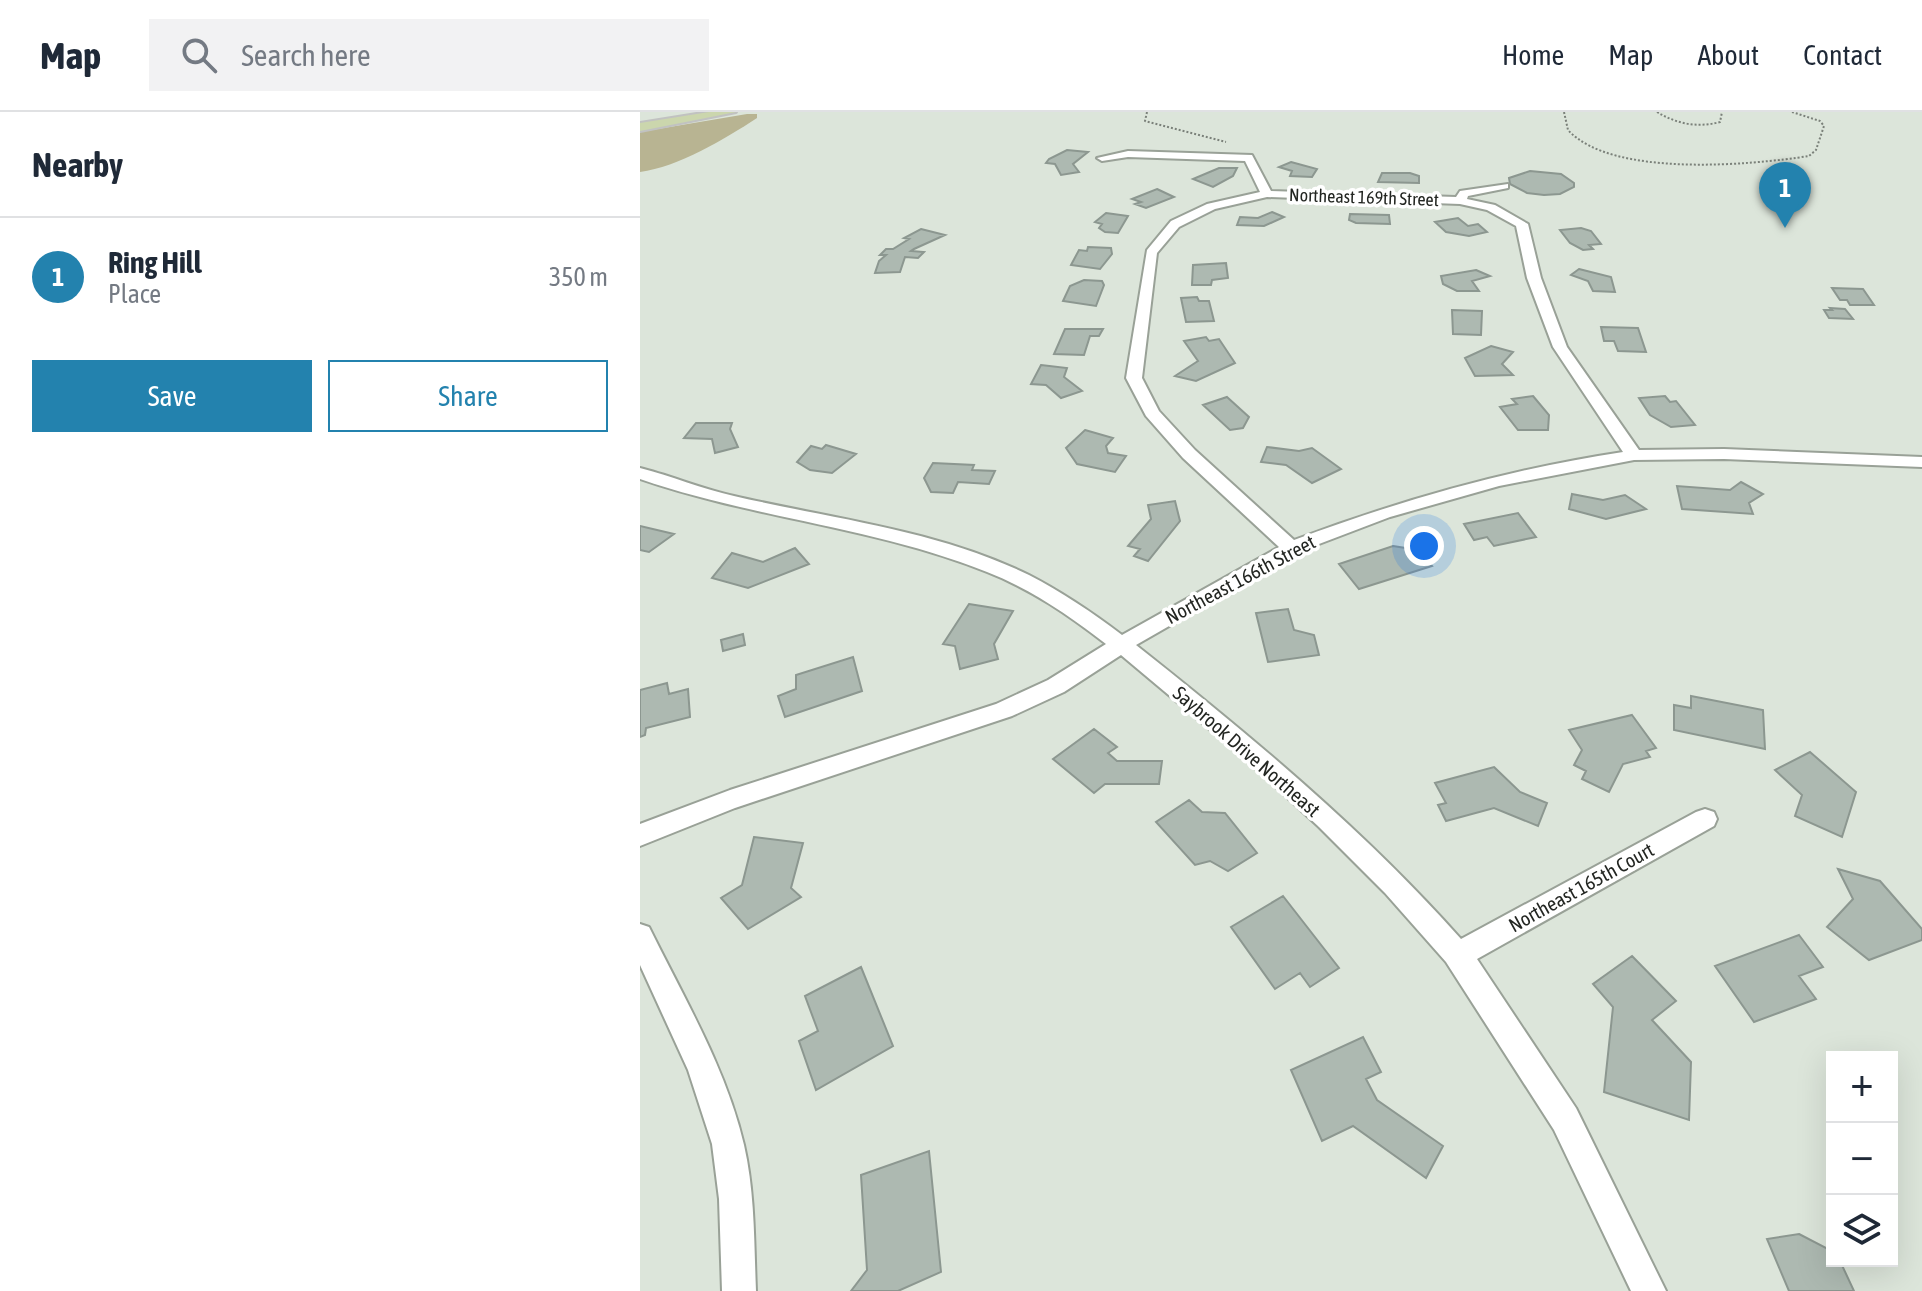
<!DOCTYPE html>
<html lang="en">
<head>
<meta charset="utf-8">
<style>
	body { margin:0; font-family:"Asap Condensed",sans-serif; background:#f2f2f3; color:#1f2937 }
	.controls { position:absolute; right:24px; bottom:24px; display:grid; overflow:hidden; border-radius:0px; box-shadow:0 8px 32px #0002 }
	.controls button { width:72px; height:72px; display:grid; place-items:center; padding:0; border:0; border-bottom:2px solid #e0e1e3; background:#fff; color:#1f2937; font:40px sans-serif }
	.you { position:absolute; left:784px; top:434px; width:28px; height:28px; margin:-20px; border:6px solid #fff; border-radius:50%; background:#1a73e8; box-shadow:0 0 0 12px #1a73e833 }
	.badge { display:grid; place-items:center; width:52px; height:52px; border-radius:50%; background:#2382ae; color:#fff; font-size:26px; font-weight:700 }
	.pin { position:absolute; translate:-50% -66px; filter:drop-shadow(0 2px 4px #0008) }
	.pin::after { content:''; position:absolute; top:42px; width:28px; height:24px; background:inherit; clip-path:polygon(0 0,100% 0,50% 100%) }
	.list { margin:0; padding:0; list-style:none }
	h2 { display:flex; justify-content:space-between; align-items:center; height:104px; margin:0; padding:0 32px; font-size:34px }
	h2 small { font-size:26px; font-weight:400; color:#747a83 }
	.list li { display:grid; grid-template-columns:52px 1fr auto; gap:24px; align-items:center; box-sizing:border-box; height:120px; padding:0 32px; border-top:2px solid #e0e1e3 }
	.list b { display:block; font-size:30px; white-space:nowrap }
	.list p { margin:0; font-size:26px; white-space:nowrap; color:#747a83 }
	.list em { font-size:26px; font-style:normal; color:#747a83 }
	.actions { display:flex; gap:16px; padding:24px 32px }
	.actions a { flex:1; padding:18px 0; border:2px solid #2382ae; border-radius:0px; text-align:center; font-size:28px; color:#2382ae }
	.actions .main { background:#2382ae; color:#fff }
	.icon { flex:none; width:44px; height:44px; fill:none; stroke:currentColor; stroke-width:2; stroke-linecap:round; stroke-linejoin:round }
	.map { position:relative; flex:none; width:1282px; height:1179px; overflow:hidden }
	header { display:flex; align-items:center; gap:48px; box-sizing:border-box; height:112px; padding:0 40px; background:#fff; border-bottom:2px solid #e0e1e3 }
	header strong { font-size:38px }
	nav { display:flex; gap:44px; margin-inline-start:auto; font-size:28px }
	.search { width:560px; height:72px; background:#f2f2f3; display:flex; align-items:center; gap:20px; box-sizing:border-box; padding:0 28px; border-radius:0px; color:#747a83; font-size:30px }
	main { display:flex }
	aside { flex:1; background:#fff }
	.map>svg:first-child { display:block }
</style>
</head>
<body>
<header>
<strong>Map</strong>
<div class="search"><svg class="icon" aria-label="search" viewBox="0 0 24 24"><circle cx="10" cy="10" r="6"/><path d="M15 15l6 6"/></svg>Search here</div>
<nav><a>Home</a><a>Map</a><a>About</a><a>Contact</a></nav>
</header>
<main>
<aside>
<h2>Nearby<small></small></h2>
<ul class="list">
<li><span class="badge">1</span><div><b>Ring Hill</b><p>Place</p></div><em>350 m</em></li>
</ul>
<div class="actions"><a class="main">Save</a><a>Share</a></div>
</aside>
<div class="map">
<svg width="1282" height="1179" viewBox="0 0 1282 1179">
	<rect width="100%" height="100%" fill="#dce5da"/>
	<!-- green -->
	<path fill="#b8b492" d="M107 2H117V6C85 27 38 55 0 60V20Z"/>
	<!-- building -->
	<path fill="#adb9b1" stroke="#8c9790" stroke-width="2" d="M427 38 448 40 433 52 439 60 421 63 415 52 406 51 409 47Z
		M651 50 677 57 672 65 650 64 652 59 639 55Z
		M579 56H597L593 64 573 75 553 67Z
		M890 59 921 62 934 71V75L920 82 904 83 887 81 870 72 869 66Z
		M742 61H770L779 64V71L738 70Z
		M517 77 534 85 506 96 495 92 501 90 492 87Z
		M632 100 644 105 624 114 597 113 600 105 618 106Z
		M466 101 488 104 478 121 465 120 459 116 462 112 455 110Z
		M710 102 749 103 750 112 716 111 709 108Z
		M818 106 828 114 838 112 847 120 829 124 806 120 795 110Z
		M941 116 951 119 961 132 949 133 953 137 943 138 930 131 920 118Z
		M281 117 305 123 274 137 271 139 284 140 278 146 265 145 260 160 235 161 239 149 246 143H240L246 137H253L269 127 264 126Z
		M448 135 471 136 472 142 460 157 431 153 439 138 447 139Z
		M586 151 588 166 572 168 571 173H552L553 153Z
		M939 157 971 165 975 180 953 179 948 169 931 163Z
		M836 158 850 164 832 169 839 179H817L803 172 801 164Z
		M444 168 462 169 464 173 456 194 423 189 430 174Z
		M1192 176 1223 177 1234 193H1210L1207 188H1200Z
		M557 185 559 189H569L574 209 546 210 541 186Z
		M1190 196 1205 197 1213 207 1189 206 1184 198H1192Z
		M812 198 842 199 841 223 813 222Z
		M961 215 998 216 1006 240 978 239 974 229H964Z
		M425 217H463L459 224H450L444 243 414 242Z
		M566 225 569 229 579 227 595 251 556 269 535 264 558 249 544 229Z
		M851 234 873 240 862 252 873 263 835 264 825 246Z
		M401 253 427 256 424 265 442 279 421 286 406 273 391 272Z
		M893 284 909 303 908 318H878L860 295 877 292 872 287Z
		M1025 284 1030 290 1036 289 1055 313 1031 315 1010 303 999 286Z
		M587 285 609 305 603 316 590 318 563 293Z
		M56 311H92L90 317 98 335 75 341 72 327 44 326Z
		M445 318 473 326 466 334 468 341 486 344 475 360 437 352 426 336Z
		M186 333 216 342 192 361 170 358 157 350 171 334 182 337Z
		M627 335 659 339 672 336 701 357 672 371 646 353 621 350Z
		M293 351 334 353 332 358 355 359 349 372 318 370 313 381 291 380 284 366Z
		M1101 370 1123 382 1109 391 1113 402 1042 397 1037 374 1090 378Z
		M932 382 963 388 985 383 1006 397 966 407 929 397Z
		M535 389 540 409 508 449 494 444 500 437 488 434 511 407 508 393Z
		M878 401 896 425 854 434 847 425 834 428 824 412Z
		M0 414 34 422 9 440 0 438Z
		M753 434 778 438 792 454 719 477 699 452Z
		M155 436 169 452 108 476 72 466 92 441 123 450Z
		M329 492 373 499 354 532 358 547 320 557 315 534 303 532Z
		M648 497 654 518 674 523 679 543 628 550 616 501Z
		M103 522 105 533 83 539 81 528Z
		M213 545 222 579 145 605 138 584 156 577V563Z
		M27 571 29 582 48 577 50 605 6 616 5 623 0 625V578Z
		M1051 584 1123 598 1125 637 1034 618V593L1051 596Z
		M992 603 1016 636 1006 639 1010 645 983 652 969 680 942 667 946 659 934 653 942 638 929 618Z
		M454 617 477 635 468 641 477 649H522L519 672H465L454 681 413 647Z
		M1170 640 1216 680 1202 725 1155 704 1162 683 1135 658Z
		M854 655 880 680 907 691 898 714 854 696 806 709 798 693 806 691 795 671Z
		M549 688 562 700 585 701 617 741 588 759 570 749 555 753 516 710Z
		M114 725 163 731 151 776 161 785 108 817 81 786 102 773Z
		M1198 757 1240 769 1282 817V828L1229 848 1187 815 1213 787Z
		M643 784 699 856 670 875 660 861 635 877 591 815Z
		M1159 823 1183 855 1159 864 1176 887 1114 910 1075 854Z
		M992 844 1036 889 1012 908 1051 950 1049 1008 964 980 973 895 953 872Z
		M221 855 253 934 176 978 159 929 178 919 165 884Z
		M723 925 741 960 726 967 737 988 803 1034 786 1066 713 1014 682 1029 651 958Z
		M289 1039 301 1160 258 1179H211L227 1158 221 1063Z
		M1159 1122 1192 1139V1149H1200L1214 1179H1149L1127 1127Z"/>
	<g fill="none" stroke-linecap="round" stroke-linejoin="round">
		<!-- minor casing -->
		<g stroke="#99a197" stroke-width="4">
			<path id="minor" d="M488 39 612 43 631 79 816 85 820 79 868 72V76L828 84 827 87 855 93 888 112 901 166 927 235 999 338 1084 337 1282 345V355L1084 347 994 348 859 374 750 405 658 440 496 533C611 624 724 718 821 827L1056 700 1065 697 1074 700 1077 707 1074 714 837 847 936 996 1026 1179H991L914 1018 806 850 745 781 679 715 611 652 481 543 424 580 372 604 95 696 0 734V712L90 678 356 592 408 568 466 532C430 504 391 477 347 460 235 415 113 406 0 367V356C32 364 62 377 94 384 193 407 297 418 389 463 422 480 453 501 482 523L639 435 543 346 506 304 486 266 507 138 531 109 567 92 620 80 605 49 488 45 462 49 457 46ZM627 85 820 92 847 98 876 114 887 166 913 235 983 340C870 357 761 388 654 428L555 338 519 299 502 266 517 141 539 115 575 97Z
				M0 812 9 815C44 886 86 956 104 1033 115 1081 114 1131 116 1179H82L79 1087 72 1032 48 958 0 853Z"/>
		</g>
		<!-- major casing -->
		<g stroke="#c1c2c1" stroke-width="4">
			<path id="major" d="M69 0H96L0 19V11Z"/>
		</g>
		<!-- path -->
		<path stroke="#7b817a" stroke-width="2" stroke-dasharray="2 2" stroke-linecap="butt" d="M507 0 505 9 586 30
			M924 0 928 18C972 66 1111 53 1169 44L1176 38 1184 14 1180 9 1152 0
			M1017 0C1037 12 1057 16 1080 10L1082 0"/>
		<!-- minor -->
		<use href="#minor" fill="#fff" fill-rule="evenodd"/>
		<!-- major -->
		<use href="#major" fill="#cbd6ad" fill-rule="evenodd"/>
	</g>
	<g text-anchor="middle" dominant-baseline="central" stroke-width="7" stroke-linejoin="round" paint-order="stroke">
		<!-- far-street labels -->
		<g font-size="18" fill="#232622" stroke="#fff">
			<text transform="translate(724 85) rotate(2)">Northeast 169th Street</text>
		</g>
		<!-- street labels -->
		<g font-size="20" fill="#232622" stroke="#fff">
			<text transform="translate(600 467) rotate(-28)">Northeast 166th Street</text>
			<text transform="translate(607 639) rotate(41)">Saybrook Drive Northeast</text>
			<text transform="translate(941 775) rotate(-29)">Northeast 165th Court</text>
		</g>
	</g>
</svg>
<div class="controls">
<button>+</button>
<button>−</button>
<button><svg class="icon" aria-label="layers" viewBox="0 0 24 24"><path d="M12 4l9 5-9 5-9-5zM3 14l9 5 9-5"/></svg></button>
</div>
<div class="you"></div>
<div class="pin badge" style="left:1145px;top:116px">1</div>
</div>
</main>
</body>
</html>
